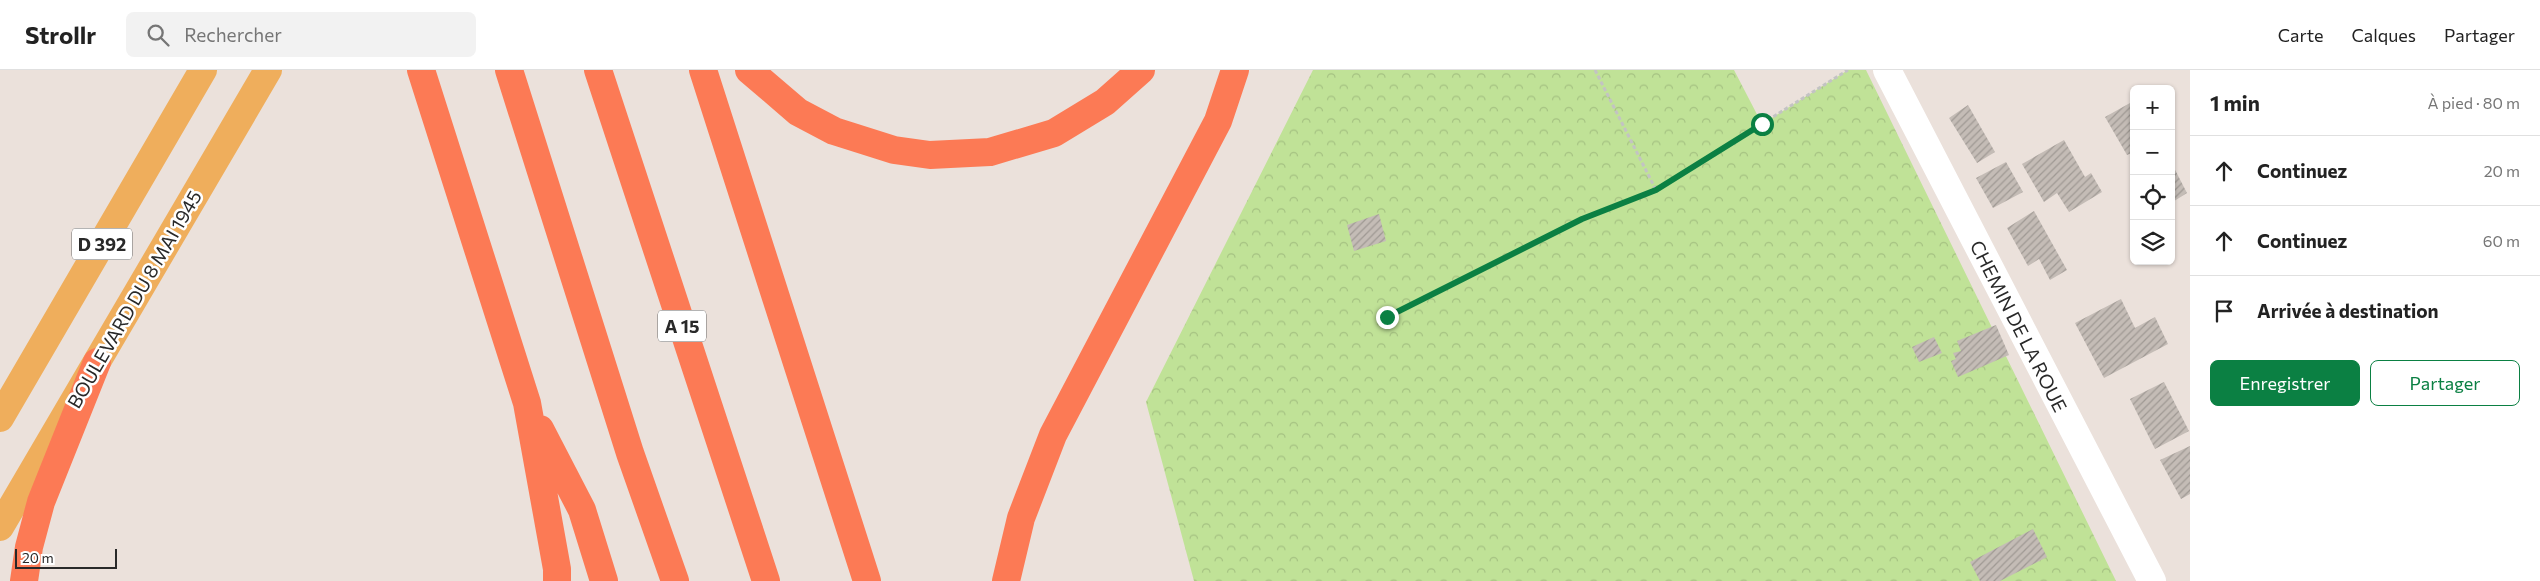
<!DOCTYPE html>
<html lang="fr">
<head>
<meta charset="utf-8">
<style>
	body { margin:0; font-family:Commissioner,sans-serif; background:#f2f2f2; color:#222 }
	.controls { position:absolute; right:15px; top:15px; display:grid; overflow:hidden; border-radius:8px; box-shadow:0 1px 4px #0004 }
	.controls button { width:45px; height:45px; display:grid; place-items:center; padding:0; border:0; border-bottom:1px solid #e0e0e0; background:#fff; color:#222; font:25px sans-serif }
	.scale { position:absolute; left:15px; bottom:12px; width:102px; box-sizing:border-box; padding-left:5px; border:2px solid #292929; border-top:0; font-size:14px; line-height:18px; white-space:nowrap; color:#292929; -webkit-text-stroke:4px #fff; paint-order:stroke }
	.stop { position:absolute; width:15px; height:15px; margin:-11px; border:4px solid #0b8043; border-radius:50%; background:#fff }
	.stop.end { background:#0b8043; border-color:#fff; box-shadow:0 1px 5px #0008 }
	.list { margin:0; padding:0; list-style:none }
	h2 { display:flex; justify-content:space-between; align-items:center; height:65px; margin:0; padding:0 20px; font-size:21px }
	h2 small { font-size:16px; font-weight:400; color:#767676 }
	.list li { display:grid; grid-template-columns:32px 1fr auto; gap:15px; align-items:center; box-sizing:border-box; height:70px; padding:0 20px; border-top:1px solid #e0e0e0 }
	.list b { display:block; font-size:19px; white-space:nowrap }
	.list em { font-size:16px; font-style:normal; color:#767676 }
	.actions { display:flex; gap:10px; padding:15px 20px }
	.actions a { flex:1; padding:11px 0; border:1px solid #0b8043; border-radius:8px; text-align:center; font-size:18px; color:#0b8043 }
	.actions .main { background:#0b8043; color:#fff }
	.icon { flex:none; width:28px; height:28px; fill:none; stroke:currentColor; stroke-width:2; stroke-linecap:round; stroke-linejoin:round }
	.map { position:relative; flex:none; width:2190px; height:511px; overflow:hidden }
	header { display:flex; align-items:center; gap:30px; box-sizing:border-box; height:70px; padding:0 25px; background:#fff; border-bottom:1px solid #e0e0e0 }
	header strong { font-size:24px }
	nav { display:flex; gap:28px; margin-inline-start:auto; font-size:18px }
	.search { width:350px; height:45px; background:#f2f2f2; display:flex; align-items:center; gap:12px; box-sizing:border-box; padding:0 18px; border-radius:8px; color:#767676; font-size:19px }
	main { display:flex }
	aside { flex:1; background:#fff }
	.map>svg:first-child { display:block }
</style>
</head>
<body>
<header>
<strong>Strollr</strong>
<div class="search"><svg class="icon" aria-label="search" viewBox="0 0 24 24"><circle cx="10" cy="10" r="6"/><path d="M15 15l6 6"/></svg>Rechercher</div>
<nav><a>Carte</a><a>Calques</a><a>Partager</a></nav>
</header>
<main>
<div class="map">
<svg width="2190" height="511" viewBox="0 0 2190 511">
	<defs>
		<pattern id="forest-crowns" width="20" height="18" patternUnits="userSpaceOnUse" patternTransform="scale(1.25)"><rect width="20" height="18" fill="#c0e297"/><path d="M2 6a3 3 0 1 1 6 0M12 15a3 3 0 1 1 6 0" fill="none" stroke="#a5c282"/></pattern>
		<pattern id="building-hatch" width="6" height="6" patternUnits="userSpaceOnUse" patternTransform="scale(1.25)"><rect width="6" height="6" fill="#c4bcb6"/><path d="M-1 1l2-2M0 6l6-6M5 7l2-2" fill="none" stroke="#9f9994"/></pattern>
	</defs>
	<rect width="100%" height="100%" fill="#ebe1db"/>
	<!-- forest -->
	<path fill="url(#forest-crowns)" d="M1313 0H1734L1762 54 1848 0H1866L2116 511H1194L1146 332Z"/>
	<!-- building -->
	<path fill="url(#building-hatch)" d="M2130 33 2134 39V82L2127 85 2105 47Z
		M1968 35 1995 82 1977 93 1949 48Z
		M2064 70 2085 107 2091 103 2102 122 2069 142 2057 123 2044 132 2022 94Z
		M2006 92 2023 122 1993 138 1976 108Z
		M2171 92 2187 123 2171 133Z
		M2034 141 2067 200 2050 210 2039 189 2028 196 2007 158Z
		M1379 144 1386 171 1354 181 1347 155Z
		M2121 229 2135 258 2155 247 2168 274 2104 308 2075 253Z
		M1996 255 2009 285 1958 307 1951 291 1956 289 1953 283 1961 281 1957 271Z
		M1934 267 1942 283 1919 292 1912 277Z
		M2164 312 2189 361 2155 379 2130 329Z
		M2190 376V424L2181 429 2160 390Z
		M2033 459 2047 487 2000 511H1980L1970 492Z"/>
	<g fill="none" stroke-linecap="round" stroke-linejoin="round">
		<!-- path -->
		<path stroke="#c3c3c3" stroke-width="3" stroke-dasharray="4 2.5" stroke-linecap="butt" d="M1595 0 1656 120 1848 0
			M1387 247 1582 149 1656 120"/>
		<!-- minor -->
		<path stroke="#fff" stroke-width="28" d="M1887 0 2152 511"/>
		<!-- major -->
		<path stroke="#efae5c" stroke-width="28" d="M0 348 203 0
			M0 457 268 0"/>
		<!-- highway -->
		<path stroke="#fc7a55" stroke-width="28" d="M421 0 527 333 557 499V511
			M509 0 630 383 675 511
			M598 0 766 511
			M703 0 867 511
			M749 0 798 42 834 61 894 80 930 85 990 82 1054 63 1105 32 1141 0
			M540 359 582 440 604 511
			M24 511 29 477 41 432 97 292
			M1006 511 1021 448 1053 365 1218 51 1235 0"/>
	</g>
	<g fill="none" stroke-linecap="round" stroke-linejoin="round">
		<!-- route -->
		<path stroke="#0b8043" stroke-width="6" d="M1387 247 1582 149 1656 120 1762 54"/>
	</g>
	<g text-anchor="middle" dominant-baseline="central" stroke-width="5" stroke-linejoin="round" paint-order="stroke">
		<!-- shield labels -->
		<g fill="#fff" stroke="#696969" stroke-width="1">
			<rect x="72" y="158.5" width="60" height="31" rx="4"/>
			<rect x="658" y="240.5" width="48" height="31" rx="4"/>
		</g>
		<g font-size="18" font-weight="bold" fill="#292929">
			<text x="102" y="174">D 392</text>
			<text x="682" y="256">A 15</text>
		</g>
		<!-- street labels -->
		<g font-size="19" fill="#292929" stroke="#fff">
			<text transform="translate(134 229) rotate(-60)">BOULEVARD DU 8 MAI 1945</text>
			<text transform="translate(2019 256) rotate(63)">CHEMIN DE LA ROUE</text>
		</g>
	</g>
</svg>
<div class="controls">
<button>+</button>
<button>−</button>
<button><svg class="icon" aria-label="locate" viewBox="0 0 24 24"><circle cx="12" cy="12" r="6"/><path d="M12 2v4M12 18v4M2 12h4M18 12h4"/></svg></button>
<button><svg class="icon" aria-label="layers" viewBox="0 0 24 24"><path d="M12 4l9 5-9 5-9-5zM3 14l9 5 9-5"/></svg></button>
</div>
<div class="scale">20 m</div>
<div class="stop" style="left:1762px;top:54px"></div>
<div class="stop end" style="left:1387px;top:247px"></div>
</div>
<aside>
<h2>1 min<small>À pied · 80 m</small></h2>
<ul class="list">
<li><svg class="icon" aria-label="ahead" viewBox="0 0 24 24"><path d="M12 20V5M6 11l6-6 6 6"/></svg><div><b>Continuez</b></div><em>20 m</em></li>
<li><svg class="icon" aria-label="ahead" viewBox="0 0 24 24"><path d="M12 20V5M6 11l6-6 6 6"/></svg><div><b>Continuez</b></div><em>60 m</em></li>
<li><svg class="icon" aria-label="arrive" viewBox="0 0 24 24"><path d="M6 21V4h12l-3 4 3 4H6"/></svg><div><b>Arrivée à destination</b></div></li>
</ul>
<div class="actions"><a class="main">Enregistrer</a><a>Partager</a></div>
</aside>
</main>
</body>
</html>
